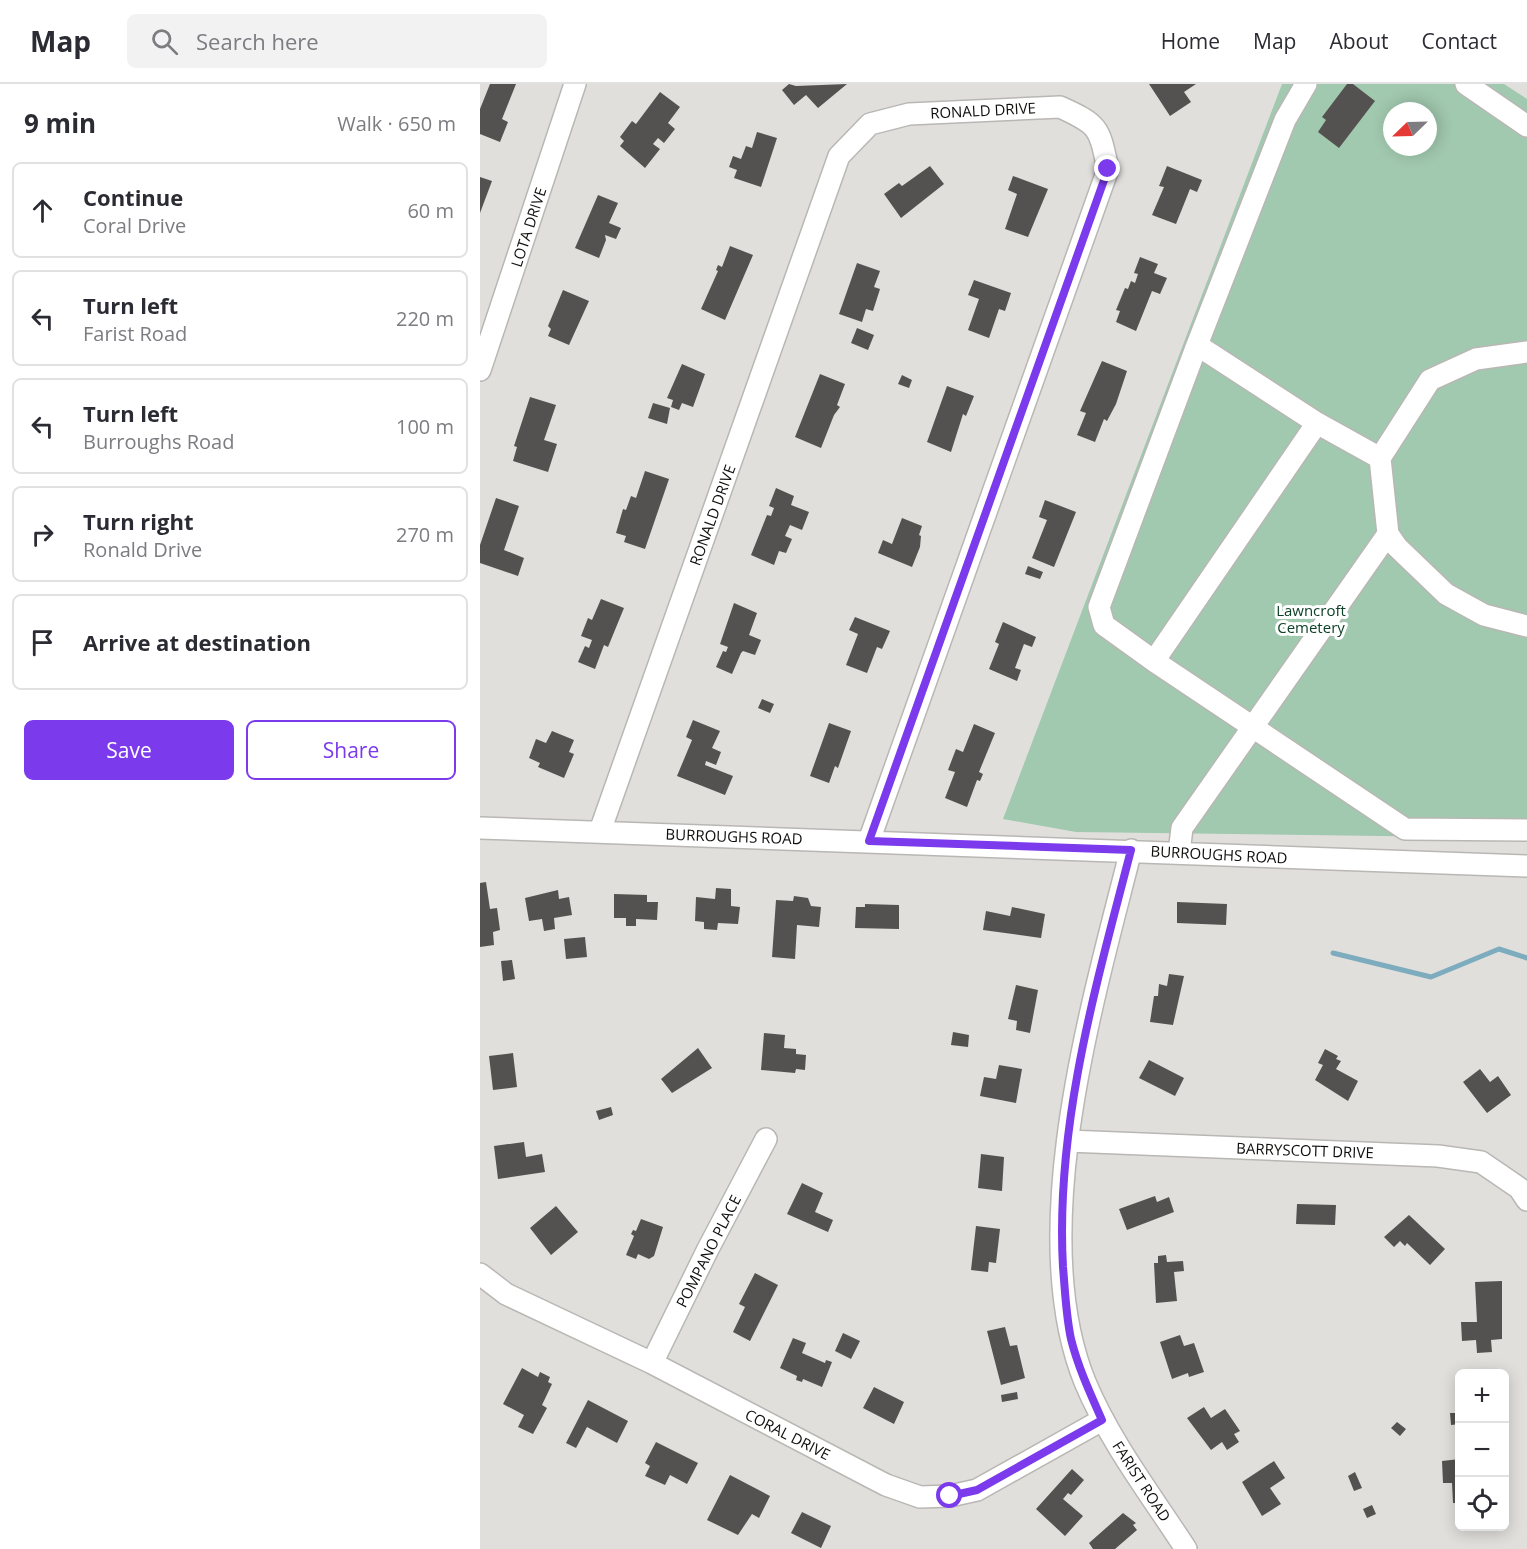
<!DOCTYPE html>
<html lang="en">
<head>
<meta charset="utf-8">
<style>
	body { margin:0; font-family:"Open Sans",sans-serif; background:#f2f2f3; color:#2b2b33 }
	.controls { position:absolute; right:18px; bottom:18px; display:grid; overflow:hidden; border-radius:9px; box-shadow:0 3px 15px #0003 }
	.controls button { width:54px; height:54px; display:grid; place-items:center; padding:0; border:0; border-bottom:2px solid #e1e1e2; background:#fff; color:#2b2b33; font:30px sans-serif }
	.compass { position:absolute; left:903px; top:18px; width:54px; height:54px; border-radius:50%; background:#fff; box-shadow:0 3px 15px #0003; rotate:247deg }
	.stop { position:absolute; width:18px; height:18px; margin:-14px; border:4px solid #7c3aed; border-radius:50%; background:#fff }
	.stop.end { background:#7c3aed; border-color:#fff; box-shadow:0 2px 6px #0008 }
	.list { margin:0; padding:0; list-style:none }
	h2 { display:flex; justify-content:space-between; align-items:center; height:78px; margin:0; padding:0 24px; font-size:26px }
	h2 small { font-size:20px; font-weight:400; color:#7c7c81 }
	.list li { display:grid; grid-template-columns:39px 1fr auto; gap:18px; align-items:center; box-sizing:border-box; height:96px; margin:0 12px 12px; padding:0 12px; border:2px solid #e1e1e2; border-radius:9px }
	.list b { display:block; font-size:22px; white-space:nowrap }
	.list p { margin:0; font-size:20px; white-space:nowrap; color:#7c7c81 }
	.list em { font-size:20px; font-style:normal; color:#7c7c81 }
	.actions { display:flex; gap:12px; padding:18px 24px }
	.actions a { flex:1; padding:14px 0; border:2px solid #7c3aed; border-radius:9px; text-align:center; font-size:21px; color:#7c3aed }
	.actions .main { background:#7c3aed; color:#fff }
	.icon { flex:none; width:33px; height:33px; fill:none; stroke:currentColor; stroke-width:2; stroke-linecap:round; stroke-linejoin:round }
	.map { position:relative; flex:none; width:1047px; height:1465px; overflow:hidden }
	header { display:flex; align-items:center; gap:36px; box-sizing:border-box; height:84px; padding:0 30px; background:#fff; border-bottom:2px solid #e1e1e2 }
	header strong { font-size:28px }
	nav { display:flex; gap:33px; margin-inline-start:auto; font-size:21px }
	.search { width:420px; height:54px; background:#f2f2f3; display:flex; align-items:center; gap:15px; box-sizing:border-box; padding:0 21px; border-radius:9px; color:#7c7c81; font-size:22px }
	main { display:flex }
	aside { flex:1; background:#fff }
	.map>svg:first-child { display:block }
</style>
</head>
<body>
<header>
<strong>Map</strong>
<div class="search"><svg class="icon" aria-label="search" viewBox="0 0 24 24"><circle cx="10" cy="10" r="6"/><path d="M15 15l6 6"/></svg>Search here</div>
<nav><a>Home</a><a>Map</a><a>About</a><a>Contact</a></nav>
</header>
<main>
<aside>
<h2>9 min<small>Walk · 650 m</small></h2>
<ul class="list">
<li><svg class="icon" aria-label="ahead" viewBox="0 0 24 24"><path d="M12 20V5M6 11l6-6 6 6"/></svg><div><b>Continue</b><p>Coral Drive</p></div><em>60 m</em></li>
<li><svg class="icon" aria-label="left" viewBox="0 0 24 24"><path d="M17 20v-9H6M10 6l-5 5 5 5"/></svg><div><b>Turn left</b><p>Farist Road</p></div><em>220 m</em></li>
<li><svg class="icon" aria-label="left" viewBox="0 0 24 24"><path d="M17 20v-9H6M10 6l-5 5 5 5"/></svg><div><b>Turn left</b><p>Burroughs Road</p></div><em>100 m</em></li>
<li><svg class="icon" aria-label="right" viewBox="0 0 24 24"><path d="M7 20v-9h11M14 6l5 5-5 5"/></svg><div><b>Turn right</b><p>Ronald Drive</p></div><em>270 m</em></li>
<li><svg class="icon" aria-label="arrive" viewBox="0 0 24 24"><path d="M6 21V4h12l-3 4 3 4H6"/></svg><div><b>Arrive at destination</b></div></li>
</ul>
<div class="actions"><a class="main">Save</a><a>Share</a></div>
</aside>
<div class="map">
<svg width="1047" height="1465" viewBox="0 0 1047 1465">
	<rect width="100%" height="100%" fill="#e1dfdc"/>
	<!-- green -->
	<path fill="#a1c9af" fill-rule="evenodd" d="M802 0H1024L1047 15V754L596 748 523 735ZM912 27H948V63H912Z"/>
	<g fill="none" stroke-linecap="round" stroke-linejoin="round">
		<!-- stream -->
		<path stroke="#7cacbd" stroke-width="5" d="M853 869 951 893 1019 865 1047 874"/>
	</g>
	<!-- building -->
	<path fill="#545250" d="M10 0H36L22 35 28 38 20 58 0 50V25Z
		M309 0 316 2 367 0 338 24 326 11 314 21 302 6Z
		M669 0H716L704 8 711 18 690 32Z
		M867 0H873L895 17 859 64 838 48 846 36 842 33Z
		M180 8 200 23 188 39 195 45 184 59 178 54 173 60 180 65 165 84 140 62 144 57 140 53 152 37 156 40Z
		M277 48 297 54 281 103 254 94 257 86 249 83 253 72 261 75 266 62 272 64Z
		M450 82 464 100 421 134 404 110 419 99 422 102Z
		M687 82 722 96 717 108 710 105 696 140 672 131 684 103 679 102Z
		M533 92 568 105 548 153 525 145 537 110 528 106Z
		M0 93 12 97 0 129Z
		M118 111 138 119 129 139 141 144 136 155 125 151 126 156 119 174 95 164Z
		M250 162 273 171 245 236 221 225 238 187 236 186 238 181 242 183Z
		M660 173 678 180 674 189 687 194 680 210 672 207 656 247 636 238 640 227 636 226 645 204 648 205 651 197 655 199 658 190 654 189Z
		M377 179 400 187 394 203 400 205 393 227 386 225 382 238 359 230Z
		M494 196 531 209 525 227 519 225 509 254 488 246 499 215 488 211Z
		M83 206 109 217 89 261 68 252 71 245 68 242Z
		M377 244 394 251 388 266 371 259Z
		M622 277 647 287 636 320 627 337 624 335 615 358 597 351 606 329 600 327Z
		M202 280 225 290 213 323 202 319 199 326 191 323 193 316 187 314Z
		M340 290 365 300 357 321 360 323 354 331 341 364 315 353Z
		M422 291 432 296 429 304 418 300Z
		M467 302 494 312 486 332 483 330 471 368 447 358Z
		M50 313 76 321 64 356 77 360 68 388 33 377 37 363 34 362Z
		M173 319 190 324 187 340 168 334Z
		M165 387 189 395 165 465 144 458 146 452 136 449 143 425 146 426 151 412 156 414Z
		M296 404 314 412 311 421 329 428 322 446 310 441 305 452 312 455 306 469 299 467 294 481 271 471 287 431 291 432 294 424 289 422Z
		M16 414 39 422 24 466 44 474 38 492 0 479V461Z
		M565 416 596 428 574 483 552 474 567 436 559 433Z
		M422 434 442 442 439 451 441 452 440 463 432 483 398 469 403 456 412 460Z
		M548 482 563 488 560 495 545 490Z
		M121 515 144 524 128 563 124 561 115 585 98 578 105 562 109 564 112 556 101 552 108 534 112 536Z
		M254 519 277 529 269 551 281 556 275 571 263 567 261 569 252 590 236 583 243 567 246 568 248 563 240 560Z
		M375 533 410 547 402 565 397 563 387 589 366 581 378 550 369 546Z
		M523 538 556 553 552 563 544 560 535 584 541 586 537 597 509 585 519 560 515 558Z
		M282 615 294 620 290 629 278 624Z
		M213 636 240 647 232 664 241 668 236 681 226 677 225 681 253 692 245 711 197 692 212 656 206 653Z
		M349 639 371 647 358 684 355 682 349 699 330 692Z
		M494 640 515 649 499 688 503 690 500 697 497 696 487 723 465 714 475 688 468 686 476 665 483 668Z
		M72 647 94 656 89 668 94 670 84 694 58 683 60 679 49 674 56 655 66 659Z
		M6 798 10 825 17 824 20 846 13 848 14 861 0 863V799Z
		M236 804 251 805V822L260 823 258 840 238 839 237 846 224 845V838L215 837 216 813 235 815Z
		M78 806 79 815 89 813 92 831 74 834 75 845 64 847 62 835 49 837 45 814Z
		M134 810 167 811V818H178L177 836 156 835V842H146V834H134Z
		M314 812 328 814 331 822 341 823 339 843 317 841 315 875 292 873 296 816 313 817Z
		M697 818 747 820 746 841 697 839Z
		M385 820 419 821V845L375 844 376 823H385Z
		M532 823 565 830 561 854 503 846 506 827 530 832Z
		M105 853 107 873 86 875 84 855Z
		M32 876 35 895 23 897 21 877Z
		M689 890 704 892 693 941 670 938 674 912H678L679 900 687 902Z
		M536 901 558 906 550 949 536 946 537 937 528 935Z
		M473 948 489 951 488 963 471 961Z
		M284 949 305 951 304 964 316 965V970L326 971 325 986 316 985 315 989 281 986Z
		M218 964 232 984 192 1009 181 995Z
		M845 965 858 972 856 975 861 977 856 985 878 997 868 1017 835 996 843 981 838 979Z
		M33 969 37 1003 13 1006 9 972Z
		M669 976 704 994 695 1012 659 994Z
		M519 981 542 985 536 1019 500 1012 504 993 516 995Z
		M1000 985 1010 998 1018 992 1031 1011 1007 1029 983 998Z
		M131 1023 133 1031 119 1036 116 1027Z
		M44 1058 46 1073 62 1070 65 1088 18 1095 14 1062Z
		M501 1070 524 1073 522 1107 498 1104Z
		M322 1099 343 1109 335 1128 353 1136 348 1148 307 1130Z
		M675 1112 677 1118 689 1113 694 1128 647 1146 639 1125Z
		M817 1120 856 1121 855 1141 816 1140Z
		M76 1122 98 1148 71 1171 50 1144Z
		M929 1131 965 1165 950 1181 927 1159 925 1162 920 1157 914 1163 904 1153Z
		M161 1135 183 1143 174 1172 169 1175 158 1170 156 1175 146 1171 154 1152 151 1150 153 1146 156 1147Z
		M496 1142 520 1145 516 1179 509 1178 508 1188 491 1186Z
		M686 1171 687 1178 703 1177 704 1187 694 1188 697 1217 676 1219 674 1179H678V1172Z
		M275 1189 298 1201 270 1257 253 1248 265 1223 259 1220Z
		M1022 1197V1255L1011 1256 1012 1268 997 1269 996 1256 982 1257 981 1238H997L995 1198Z
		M525 1243 530 1262 537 1261 545 1294 521 1301 507 1247Z
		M363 1249 380 1257 371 1275 355 1267Z
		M700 1251 704 1262 714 1259 724 1288 709 1293 708 1289 692 1295 680 1258Z
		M313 1254 326 1259 322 1269 345 1279 346 1276 352 1278 342 1303 323 1295 322 1298 316 1296 317 1292 300 1284Z
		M42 1284 58 1293 60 1288 70 1293 68 1298 72 1300 62 1321 67 1324 53 1350 38 1343 44 1331 23 1320Z
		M394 1303 424 1318 414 1340 383 1324Z
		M537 1308 538 1315 522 1318 521 1311Z
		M108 1316 148 1337 137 1359 107 1343 96 1364 86 1359Z
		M724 1323 731 1334 745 1325 760 1347 754 1350 759 1358 747 1366 742 1358 731 1366 707 1334Z
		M970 1329H980V1340L971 1341Z
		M917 1338 926 1345 920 1352 911 1344Z
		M176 1358 218 1379 207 1400 190 1391 185 1401 165 1392 170 1382 165 1379Z
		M980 1375V1419H973L972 1399H963L962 1377Z
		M794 1377 805 1394 790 1404 801 1420 782 1432 762 1398Z
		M592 1385 604 1396 591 1411 588 1409 583 1415 603 1432 585 1452 556 1425Z
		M875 1388 882 1404 874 1407 868 1392Z
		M250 1391 290 1412 279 1434 272 1430 258 1451 227 1436Z
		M892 1421 896 1430 887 1434 883 1425Z
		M322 1428 351 1442 341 1464 311 1449Z
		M643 1429 656 1439 653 1441 657 1446 635 1465H613L609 1459Z"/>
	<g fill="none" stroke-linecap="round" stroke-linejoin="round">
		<!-- minor casing -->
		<g stroke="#b9b7b4" stroke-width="24">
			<path id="minor" d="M826 0 805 36 717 261 837 339 900 374
				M986 0 1047 42
				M717 261 619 523 624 541 674 577 837 339
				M1047 268 996 275 950 296 900 374 908 450 917 463 966 510 1004 531 1047 542
				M0 286 95 0
				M674 577 925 745 1047 746
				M0 744 1047 782
				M120 747 359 72 390 40 429 30 580 23C620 41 619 44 628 85L389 757
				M651 766C613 917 544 1148 605 1298 630 1358 671 1411 706 1465
				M699 769 702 744 908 450
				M588 1057 958 1072 1001 1078 1039 1104 1047 1116
				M0 1190 26 1210 172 1279 406 1401 440 1413 470 1412 497 1406 622 1336
				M172 1279 228 1165 286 1055"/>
		</g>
		<!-- minor -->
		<use href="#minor" stroke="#fff" stroke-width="21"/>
	</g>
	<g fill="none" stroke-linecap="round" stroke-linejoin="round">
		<!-- route -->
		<path stroke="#7c3aed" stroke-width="8" d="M470 1412 497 1406 622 1336C610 1309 598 1283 591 1255 586 1232 585 1206 583 1183 575 1042 616 901 651 766L389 757 628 85"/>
	</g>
	<g text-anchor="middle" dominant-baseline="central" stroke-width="6" stroke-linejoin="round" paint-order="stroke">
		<!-- street labels -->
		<g font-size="15" fill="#0f0f0e" stroke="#fff">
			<text transform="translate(503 26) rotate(-3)">RONALD DRIVE</text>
			<text transform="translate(48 143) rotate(-72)">LOTA DRIVE</text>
			<text transform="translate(232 431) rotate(-70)">RONALD DRIVE</text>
			<text transform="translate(254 752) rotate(2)">BURROUGHS ROAD</text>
			<text transform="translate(739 770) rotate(3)">BURROUGHS ROAD</text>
			<text transform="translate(825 1066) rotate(2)">BARRYSCOTT DRIVE</text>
			<text transform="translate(228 1167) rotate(-63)">POMPANO PLACE</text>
			<text transform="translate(308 1350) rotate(27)">CORAL DRIVE</text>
			<text transform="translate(662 1397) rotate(57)">FARIST ROAD</text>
		</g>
		<!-- park labels -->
		<g font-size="15" fill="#0f4127" stroke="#fff">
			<text x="831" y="526">Lawncroft<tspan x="831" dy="17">Cemetery</tspan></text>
		</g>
	</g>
</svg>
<div class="controls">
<button>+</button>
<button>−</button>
<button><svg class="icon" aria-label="locate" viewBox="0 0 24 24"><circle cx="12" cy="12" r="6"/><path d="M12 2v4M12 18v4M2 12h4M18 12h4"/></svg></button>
</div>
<svg class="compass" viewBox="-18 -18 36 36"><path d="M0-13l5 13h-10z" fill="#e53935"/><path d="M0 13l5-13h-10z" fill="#7c7c81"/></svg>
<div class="stop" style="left:470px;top:1412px"></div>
<div class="stop end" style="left:628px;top:85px"></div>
</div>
</main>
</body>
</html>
